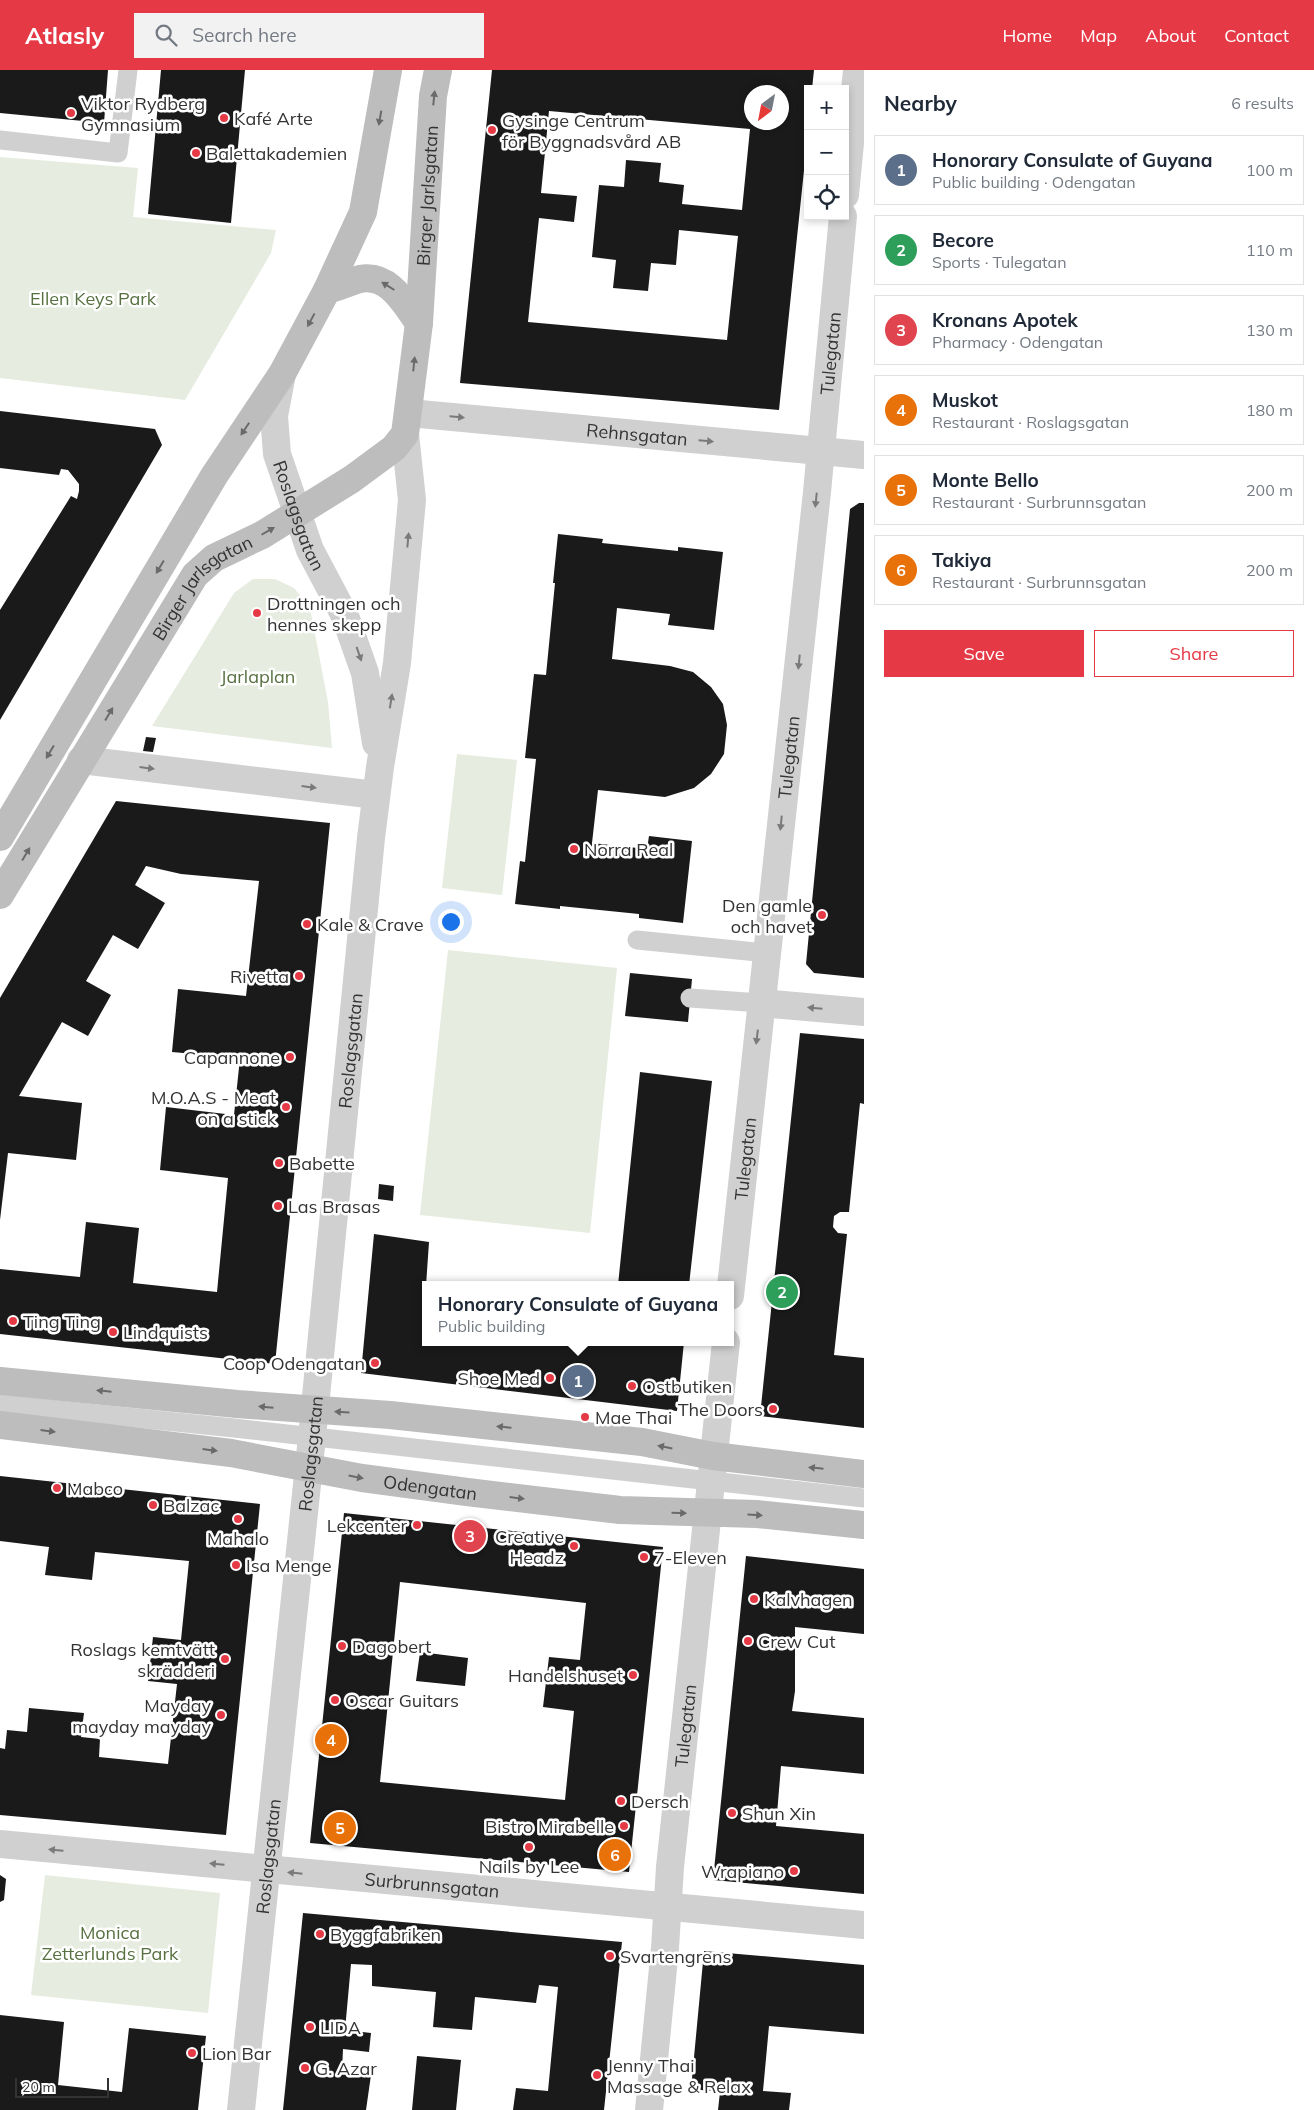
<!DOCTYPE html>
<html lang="en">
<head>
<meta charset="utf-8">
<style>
	body { margin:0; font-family:Mulish,sans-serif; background:#f2f2f3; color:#1f2937 }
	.controls { position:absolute; right:15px; top:15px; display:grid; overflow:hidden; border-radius:0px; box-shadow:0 2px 8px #0003 }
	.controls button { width:45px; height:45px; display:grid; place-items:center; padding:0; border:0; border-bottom:1px solid #e0e1e3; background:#fff; color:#1f2937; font:25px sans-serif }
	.compass { position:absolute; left:744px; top:15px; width:45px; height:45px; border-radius:50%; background:#fff; box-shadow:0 2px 8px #0003; rotate:212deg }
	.scale { position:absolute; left:15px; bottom:12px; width:94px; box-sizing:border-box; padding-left:5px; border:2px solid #333; border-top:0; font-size:14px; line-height:18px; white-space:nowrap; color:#333; -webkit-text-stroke:4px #fff; paint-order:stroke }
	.you { position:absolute; left:450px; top:851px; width:18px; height:18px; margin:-12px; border:4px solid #fff; border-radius:50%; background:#1a73e8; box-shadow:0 0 0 8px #1a73e833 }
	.badge { display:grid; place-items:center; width:32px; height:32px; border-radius:50%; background:#e63946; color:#fff; font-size:16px; font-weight:700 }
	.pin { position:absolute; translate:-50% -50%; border:2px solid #fff; box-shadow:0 1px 5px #0006 }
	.popup { position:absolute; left:422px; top:1211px; width:312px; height:65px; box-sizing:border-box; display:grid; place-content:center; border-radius:0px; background:#fff; filter:drop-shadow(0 1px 4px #0005); font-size:16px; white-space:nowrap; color:#747a83 }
	.popup b { font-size:19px; color:#1f2937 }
	.popup::after { content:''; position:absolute; left:50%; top:100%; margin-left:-10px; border:10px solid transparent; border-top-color:#fff }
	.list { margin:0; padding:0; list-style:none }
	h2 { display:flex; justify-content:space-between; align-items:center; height:65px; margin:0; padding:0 20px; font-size:21px }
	h2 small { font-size:16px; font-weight:400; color:#747a83 }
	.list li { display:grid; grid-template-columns:32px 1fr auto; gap:15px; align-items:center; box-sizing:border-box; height:70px; margin:0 10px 10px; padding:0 10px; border:1px solid #e0e1e3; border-radius:0px }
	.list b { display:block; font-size:19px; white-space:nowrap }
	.list p { margin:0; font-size:16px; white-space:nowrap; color:#747a83 }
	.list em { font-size:16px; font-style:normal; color:#747a83 }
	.actions { display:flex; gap:10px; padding:15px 20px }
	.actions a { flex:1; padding:11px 0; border:1px solid #e63946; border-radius:0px; text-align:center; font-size:18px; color:#e63946 }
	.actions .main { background:#e63946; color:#fff }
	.icon { flex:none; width:28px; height:28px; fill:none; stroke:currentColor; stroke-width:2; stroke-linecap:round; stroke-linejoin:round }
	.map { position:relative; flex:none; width:864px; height:2040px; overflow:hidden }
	header { display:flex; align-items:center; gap:30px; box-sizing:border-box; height:70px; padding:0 25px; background:#e63946; color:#fff }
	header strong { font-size:24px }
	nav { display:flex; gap:28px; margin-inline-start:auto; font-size:18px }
	.search { width:350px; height:45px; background:#f2f2f3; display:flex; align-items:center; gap:12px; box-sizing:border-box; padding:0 18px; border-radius:0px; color:#747a83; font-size:19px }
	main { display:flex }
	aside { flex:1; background:#fff }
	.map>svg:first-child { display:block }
</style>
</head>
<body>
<header>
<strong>Atlasly</strong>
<div class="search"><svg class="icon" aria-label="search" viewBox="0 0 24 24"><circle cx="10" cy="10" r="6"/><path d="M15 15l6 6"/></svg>Search here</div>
<nav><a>Home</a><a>Map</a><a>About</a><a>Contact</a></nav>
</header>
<main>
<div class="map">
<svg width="864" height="2040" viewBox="0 0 864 2040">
	<rect width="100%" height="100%" fill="#fff"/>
	<!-- green -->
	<path fill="#e6ecdf" d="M0 87 138 98 133 147 276 160 271 183 185 330 0 308Z
		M253 509H275L294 518 310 538 328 632 332 678 152 656 234 523Z
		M457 684 517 690 502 825 442 818Z
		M448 880 617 898 590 1163 420 1145Z
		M45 1805 220 1823 208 1943 31 1925Z"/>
	<!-- building -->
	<path fill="#1a1a1a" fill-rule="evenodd" d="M0 0H108L104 53 0 43Z
		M161 0H245L231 153 148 144Z
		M492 0H814L812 19H808V62L779 340 460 313ZM752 22H782V52H752ZM549 41 750 59 742 140 682 134 684 115 659 112 661 93 626 90 624 117 599 115 592 187 616 190 613 218 648 221 651 193 676 195 679 160 738 166 727 270 528 252 539 148 574 152 577 126 541 123Z
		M0 341 155 359 162 375 0 650V540L71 426 77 429 79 421V414L68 400 61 399 59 405 0 398Z
		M859 433H864V908L814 903 806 894 850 439Z
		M558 464 603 469 602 473 678 481V477L723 482 714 560 668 555 670 544 617 538 612 589 670 596 693 602 711 617 723 634 727 655 724 684 711 704 694 718 665 727 598 720 592 773 647 779 649 766 692 771 683 853 639 848V844L560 836V839L515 834 520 791 525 792 536 689 525 688 534 604 546 605 555 513H553Z
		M146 667 156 668 153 682 143 681Z
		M116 731 330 753 275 1294 0 1264V1199L80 1207 86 1152 139 1158 133 1213 217 1222 228 1108 160 1100 166 1037 234 1045 240 988 172 982 178 919 246 926 259 811 181 804 146 796 135 815 165 833 138 879 113 865 86 911 111 925 88 966 62 952 19 1026 82 1033 76 1090 8 1083 0 1150V928Z
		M630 903 692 909 688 952 625 946Z
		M800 963 864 969V1034L860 1033 849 1142H840L834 1146 833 1157 838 1163 847 1164 834 1285 864 1288V1358L760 1346Z
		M640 1002 712 1011 689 1215H618Z
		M379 1114 394 1116 393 1131 378 1129Z
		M374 1164 429 1172 424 1245H426V1272H684L677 1341 361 1303Z
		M0 1406 260 1434 226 1765 0 1745V1678L5 1679 7 1660 27 1662 29 1638 84 1643 81 1667 100 1669 99 1687 168 1694 177 1614 148 1611 153 1567 181 1570 189 1491 95 1482 92 1510 45 1505 49 1477 0 1471Z
		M344 1443 663 1477 629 1802 310 1773ZM400 1512 586 1533 580 1590 549 1587 543 1637 574 1641 565 1730 380 1712Z
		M746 1486 864 1499V1564L795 1557V1621L792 1641 864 1648V1704L781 1696 776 1756 864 1764V1824L713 1810Z
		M420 1582 468 1588 465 1616 416 1611Z
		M0 1805 6 1809 4 1830 0 1832Z
		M303 1843 622 1872 604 2040H513L516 2018 548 2021 558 1917 539 1915 536 1933 475 1927 472 1960 433 1957 436 1922 372 1916V1895L351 1894 345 1960 371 1963 369 1982 343 1979 342 2001 371 2005 366 2040H283Z
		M704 1881 864 1895V1964L769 1956 763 2021 791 2023 789 2040H718L720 2022 691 2019Z
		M0 1945 64 1952 58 2015 122 2022 129 1958 206 1966 198 2040H0Z
		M417 1986 461 1990 456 2040H412Z"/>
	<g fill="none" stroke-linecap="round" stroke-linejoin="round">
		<!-- lane -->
		<path stroke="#d0d0d0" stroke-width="19" d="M0 70 118 83 128 0
			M637 870 767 883
			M690 928 761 933
			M0 1334 234 1358 864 1428"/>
		<!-- street -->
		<g stroke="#d0d0d0" stroke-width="28">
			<path d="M845 125 857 0"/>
			<path id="s1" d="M282 304 274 346 277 384 310 480 345 546 365 603 376 673"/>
			<path id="s2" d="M409 343 864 385"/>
			<path d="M81 690 376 725"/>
			<path d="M761 933 864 942"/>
			<path id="s3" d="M730 1226 817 422 843 146"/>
			<path id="s4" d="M0 1774 864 1855"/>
			<path id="s5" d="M241 2040 312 1367 371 768 380 697 397 593 412 430 405 364"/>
			<path id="s6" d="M649 2040 665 1878 670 1797 726 1272"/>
		</g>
		<!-- secondary -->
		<g stroke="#bdbdbd" stroke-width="28">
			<path d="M327 220C338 217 349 212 360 209 389 203 405 234 419 253"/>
			<path d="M0 767 214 406 282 304 327 220 363 142 388 0"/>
			<path id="s7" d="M0 825 195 505 214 488 262 465 352 409 394 378 405 364 419 253 433 26 438 0"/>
			<path d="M0 1311 237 1334 390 1345 642 1372 713 1386 864 1404"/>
			<path id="s8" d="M0 1355 231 1383 362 1408 467 1422 620 1440 757 1444 864 1455"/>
		</g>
	</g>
	<!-- one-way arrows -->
	<defs><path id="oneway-solid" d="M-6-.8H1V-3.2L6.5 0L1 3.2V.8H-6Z" transform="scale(1.25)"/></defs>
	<g fill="#6a6a6a">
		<use href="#oneway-solid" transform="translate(434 28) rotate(-84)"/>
		<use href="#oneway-solid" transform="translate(380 48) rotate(100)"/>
		<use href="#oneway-solid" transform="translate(388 216) rotate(-148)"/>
		<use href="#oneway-solid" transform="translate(311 250) rotate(118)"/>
		<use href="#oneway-solid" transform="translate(414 294) rotate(-84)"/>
		<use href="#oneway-solid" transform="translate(245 359) rotate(124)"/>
		<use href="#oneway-solid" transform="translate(268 461) rotate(-30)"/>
		<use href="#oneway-solid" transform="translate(160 497) rotate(121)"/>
		<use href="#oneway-solid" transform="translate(109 644) rotate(-59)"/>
		<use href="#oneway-solid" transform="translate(50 682) rotate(121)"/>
		<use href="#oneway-solid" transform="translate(26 784) rotate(-59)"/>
		<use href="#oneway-solid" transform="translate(104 1321) rotate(-174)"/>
		<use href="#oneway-solid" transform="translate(266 1337) rotate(-175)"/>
		<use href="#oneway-solid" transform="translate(342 1342) rotate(-177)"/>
		<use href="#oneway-solid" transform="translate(504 1357) rotate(-174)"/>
		<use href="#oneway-solid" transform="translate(48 1361) rotate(7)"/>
		<use href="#oneway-solid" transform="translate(665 1377) rotate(-169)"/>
		<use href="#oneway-solid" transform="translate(210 1380) rotate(7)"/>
		<use href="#oneway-solid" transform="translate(816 1398) rotate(-174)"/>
		<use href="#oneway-solid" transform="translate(356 1407) rotate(11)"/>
		<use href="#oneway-solid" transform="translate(517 1428) rotate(7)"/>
		<use href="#oneway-solid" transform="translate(679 1443) rotate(2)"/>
		<use href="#oneway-solid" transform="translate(755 1445) rotate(3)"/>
	</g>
	<g fill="#7a7a7a">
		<use href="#oneway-solid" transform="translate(457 347) rotate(5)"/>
		<use href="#oneway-solid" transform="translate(706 371) rotate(5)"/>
		<use href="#oneway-solid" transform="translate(816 430) rotate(96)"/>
		<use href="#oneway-solid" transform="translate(408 470) rotate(-85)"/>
		<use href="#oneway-solid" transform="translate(359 584) rotate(71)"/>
		<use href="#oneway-solid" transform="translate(799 592) rotate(96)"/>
		<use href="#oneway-solid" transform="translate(391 631) rotate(-81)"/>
		<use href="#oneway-solid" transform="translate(147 698) rotate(7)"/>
		<use href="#oneway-solid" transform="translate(309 717) rotate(7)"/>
		<use href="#oneway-solid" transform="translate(781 753) rotate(96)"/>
		<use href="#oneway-solid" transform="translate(815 938) rotate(-175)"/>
		<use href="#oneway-solid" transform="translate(757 967) rotate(97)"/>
		<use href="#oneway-solid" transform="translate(56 1780) rotate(-175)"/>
		<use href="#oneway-solid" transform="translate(217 1794) rotate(-175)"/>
		<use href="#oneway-solid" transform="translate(295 1803) rotate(-174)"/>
	</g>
	<!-- markers -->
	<g fill="#e63946" stroke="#fff" stroke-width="2">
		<circle cx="71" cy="43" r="5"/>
		<circle cx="224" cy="48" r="5"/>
		<circle cx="492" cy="60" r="5"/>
		<circle cx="196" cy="83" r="5"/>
		<circle cx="257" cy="543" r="5"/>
		<circle cx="574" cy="779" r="5"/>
		<circle cx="822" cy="845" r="5"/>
		<circle cx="307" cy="854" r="5"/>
		<circle cx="299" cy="906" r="5"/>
		<circle cx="290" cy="987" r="5"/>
		<circle cx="286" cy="1037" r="5"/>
		<circle cx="279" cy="1093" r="5"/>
		<circle cx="278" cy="1136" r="5"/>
		<circle cx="13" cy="1251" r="5"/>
		<circle cx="113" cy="1262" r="5"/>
		<circle cx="375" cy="1293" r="5"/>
		<circle cx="550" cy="1308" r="5"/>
		<circle cx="632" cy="1316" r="5"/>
		<circle cx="773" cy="1339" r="5"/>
		<circle cx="585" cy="1347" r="5"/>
		<circle cx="57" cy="1418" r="5"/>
		<circle cx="153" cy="1435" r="5"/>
		<circle cx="238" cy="1449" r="5"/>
		<circle cx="417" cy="1455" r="5"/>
		<circle cx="574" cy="1476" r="5"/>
		<circle cx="644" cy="1487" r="5"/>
		<circle cx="236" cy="1495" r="5"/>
		<circle cx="754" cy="1529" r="5"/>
		<circle cx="748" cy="1571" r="5"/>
		<circle cx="342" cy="1576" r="5"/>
		<circle cx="225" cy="1589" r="5"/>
		<circle cx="633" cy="1605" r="5"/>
		<circle cx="335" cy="1630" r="5"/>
		<circle cx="221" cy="1645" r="5"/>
		<circle cx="621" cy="1731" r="5"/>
		<circle cx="732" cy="1743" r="5"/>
		<circle cx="624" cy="1756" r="5"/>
		<circle cx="529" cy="1777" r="5"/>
		<circle cx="794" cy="1801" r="5"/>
		<circle cx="320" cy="1864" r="5"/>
		<circle cx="610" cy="1886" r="5"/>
		<circle cx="310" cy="1957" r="5"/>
		<circle cx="192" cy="1983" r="5"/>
		<circle cx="305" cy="1998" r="5"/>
		<circle cx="597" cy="2005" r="5"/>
	</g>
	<g text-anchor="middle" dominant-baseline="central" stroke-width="5" stroke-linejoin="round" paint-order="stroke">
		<!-- poi labels -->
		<g font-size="18" fill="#333" stroke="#fff" text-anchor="start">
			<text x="81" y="33">Viktor Rydberg<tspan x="81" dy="21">Gymnasium</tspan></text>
			<text x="234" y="48">Kafé Arte</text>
			<text x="502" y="50">Gysinge Centrum<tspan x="502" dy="21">för Byggnadsvård AB</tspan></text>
			<text x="206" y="83">Balettakademien</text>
			<text x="267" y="533">Drottningen och<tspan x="267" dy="21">hennes skepp</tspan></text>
			<text x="584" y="779">Norra Real</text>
			<text x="812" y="835" text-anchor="end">Den gamle<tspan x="812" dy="21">och havet</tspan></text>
			<text x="317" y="854">Kale &amp; Crave</text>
			<text x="289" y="906" text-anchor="end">Rivetta</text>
			<text x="280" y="987" text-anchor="end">Capannone</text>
			<text x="276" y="1027" text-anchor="end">M.O.A.S - Meat<tspan x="276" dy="21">on a stick</tspan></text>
			<text x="289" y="1093">Babette</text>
			<text x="288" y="1136">Las Brasas</text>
			<text x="23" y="1251">Ting Ting</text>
			<text x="123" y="1262">Lindquists</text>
			<text x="365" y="1293" text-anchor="end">Coop Odengatan</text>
			<text x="540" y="1308" text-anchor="end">Shoe Med</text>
			<text x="642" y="1316">Ostbutiken</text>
			<text x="763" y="1339" text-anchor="end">The Doors</text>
			<text x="595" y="1347">Mae Thai</text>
			<text x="67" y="1418">Mabco</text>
			<text x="163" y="1435">Balzac</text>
			<text x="407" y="1455" text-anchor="end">Lekcenter</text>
			<text x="564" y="1466" text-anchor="end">Creative<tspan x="564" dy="21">Headz</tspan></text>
			<text x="238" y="1468" text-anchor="middle">Mahalo</text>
			<text x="654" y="1487">7-Eleven</text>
			<text x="246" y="1495">Isa Menge</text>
			<text x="764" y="1529">Kalvhagen</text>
			<text x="758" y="1571">Crew Cut</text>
			<text x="352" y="1576">Dagobert</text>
			<text x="215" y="1579" text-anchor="end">Roslags kemtvätt<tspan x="215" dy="21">skrädderi</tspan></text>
			<text x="623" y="1605" text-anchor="end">Handelshuset</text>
			<text x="345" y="1630">Oscar Guitars</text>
			<text x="211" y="1635" text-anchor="end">Mayday<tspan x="211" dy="21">mayday mayday</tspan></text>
			<text x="631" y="1731">Dersch</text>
			<text x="742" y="1743">Shun Xin</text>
			<text x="614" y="1756" text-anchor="end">Bistro Mirabelle</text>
			<text x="529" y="1796" text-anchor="middle">Nails by Lee</text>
			<text x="784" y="1801" text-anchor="end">Wrapiano</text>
			<text x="330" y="1864">Byggfabriken</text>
			<text x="620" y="1886">Svartengrens</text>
			<text x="320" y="1957">LIDA</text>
			<text x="202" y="1983">Lion Bar</text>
			<text x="607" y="1995">Jenny Thai<tspan x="607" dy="21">Massage &amp; Relax</tspan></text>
			<text x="315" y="1998">G. Azar</text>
		</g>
		<!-- street labels -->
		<g font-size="18" fill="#333" stroke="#fff">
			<text stroke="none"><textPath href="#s7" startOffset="869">Birger Jarlsgatan</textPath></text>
			<text stroke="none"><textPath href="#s3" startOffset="948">Tulegatan</textPath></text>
			<text stroke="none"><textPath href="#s2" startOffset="229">Rehnsgatan</textPath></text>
			<text stroke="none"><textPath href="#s1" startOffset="146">Roslagsgatan</textPath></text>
			<text stroke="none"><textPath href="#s7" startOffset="371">Birger Jarlsgatan</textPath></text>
			<text stroke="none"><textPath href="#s3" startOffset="542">Tulegatan</textPath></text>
			<text stroke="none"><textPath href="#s5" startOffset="1065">Roslagsgatan</textPath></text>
			<text stroke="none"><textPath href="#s3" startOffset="138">Tulegatan</textPath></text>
			<text stroke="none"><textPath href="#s5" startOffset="660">Roslagsgatan</textPath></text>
			<text stroke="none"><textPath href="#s8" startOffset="435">Odengatan</textPath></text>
			<text stroke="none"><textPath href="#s6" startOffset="386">Tulegatan</textPath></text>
			<text stroke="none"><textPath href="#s5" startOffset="255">Roslagsgatan</textPath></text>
			<text stroke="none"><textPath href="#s4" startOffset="434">Surbrunnsgatan</textPath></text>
		</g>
		<!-- park labels -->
		<g font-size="18" fill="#56703f" stroke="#fff">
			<text x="93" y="228">Ellen Keys Park</text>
			<text x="258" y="606">Jarlaplan</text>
			<text x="110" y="1862">Monica<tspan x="110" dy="21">Zetterlunds Park</tspan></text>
		</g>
	</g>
</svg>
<div class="controls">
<button>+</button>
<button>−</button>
<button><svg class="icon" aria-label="locate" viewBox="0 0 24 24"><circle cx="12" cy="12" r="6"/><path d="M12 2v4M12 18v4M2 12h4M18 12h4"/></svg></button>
</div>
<svg class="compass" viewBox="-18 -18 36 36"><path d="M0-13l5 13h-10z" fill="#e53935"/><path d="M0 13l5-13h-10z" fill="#747a83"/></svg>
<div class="scale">20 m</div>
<div class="you"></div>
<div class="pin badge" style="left:578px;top:1311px;background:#5c6f8a">1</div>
<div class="popup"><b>Honorary Consulate of Guyana</b>Public building</div>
<div class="pin badge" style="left:782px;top:1222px;background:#2e9e5b">2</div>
<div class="pin badge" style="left:470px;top:1466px;background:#e0444e">3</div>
<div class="pin badge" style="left:331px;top:1670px;background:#e8710a">4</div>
<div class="pin badge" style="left:340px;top:1758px;background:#e8710a">5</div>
<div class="pin badge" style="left:615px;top:1785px;background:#e8710a">6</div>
</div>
<aside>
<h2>Nearby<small>6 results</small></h2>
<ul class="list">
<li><span class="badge" style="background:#5c6f8a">1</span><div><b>Honorary Consulate of Guyana</b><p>Public building · Odengatan</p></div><em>100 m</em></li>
<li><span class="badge" style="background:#2e9e5b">2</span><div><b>Becore</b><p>Sports · Tulegatan</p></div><em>110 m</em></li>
<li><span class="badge" style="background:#e0444e">3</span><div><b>Kronans Apotek</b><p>Pharmacy · Odengatan</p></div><em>130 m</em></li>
<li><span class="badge" style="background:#e8710a">4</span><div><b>Muskot</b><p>Restaurant · Roslagsgatan</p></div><em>180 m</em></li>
<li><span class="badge" style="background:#e8710a">5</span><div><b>Monte Bello</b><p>Restaurant · Surbrunnsgatan</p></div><em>200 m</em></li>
<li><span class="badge" style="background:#e8710a">6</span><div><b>Takiya</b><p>Restaurant · Surbrunnsgatan</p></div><em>200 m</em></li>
</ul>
<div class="actions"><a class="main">Save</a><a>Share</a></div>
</aside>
</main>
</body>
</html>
